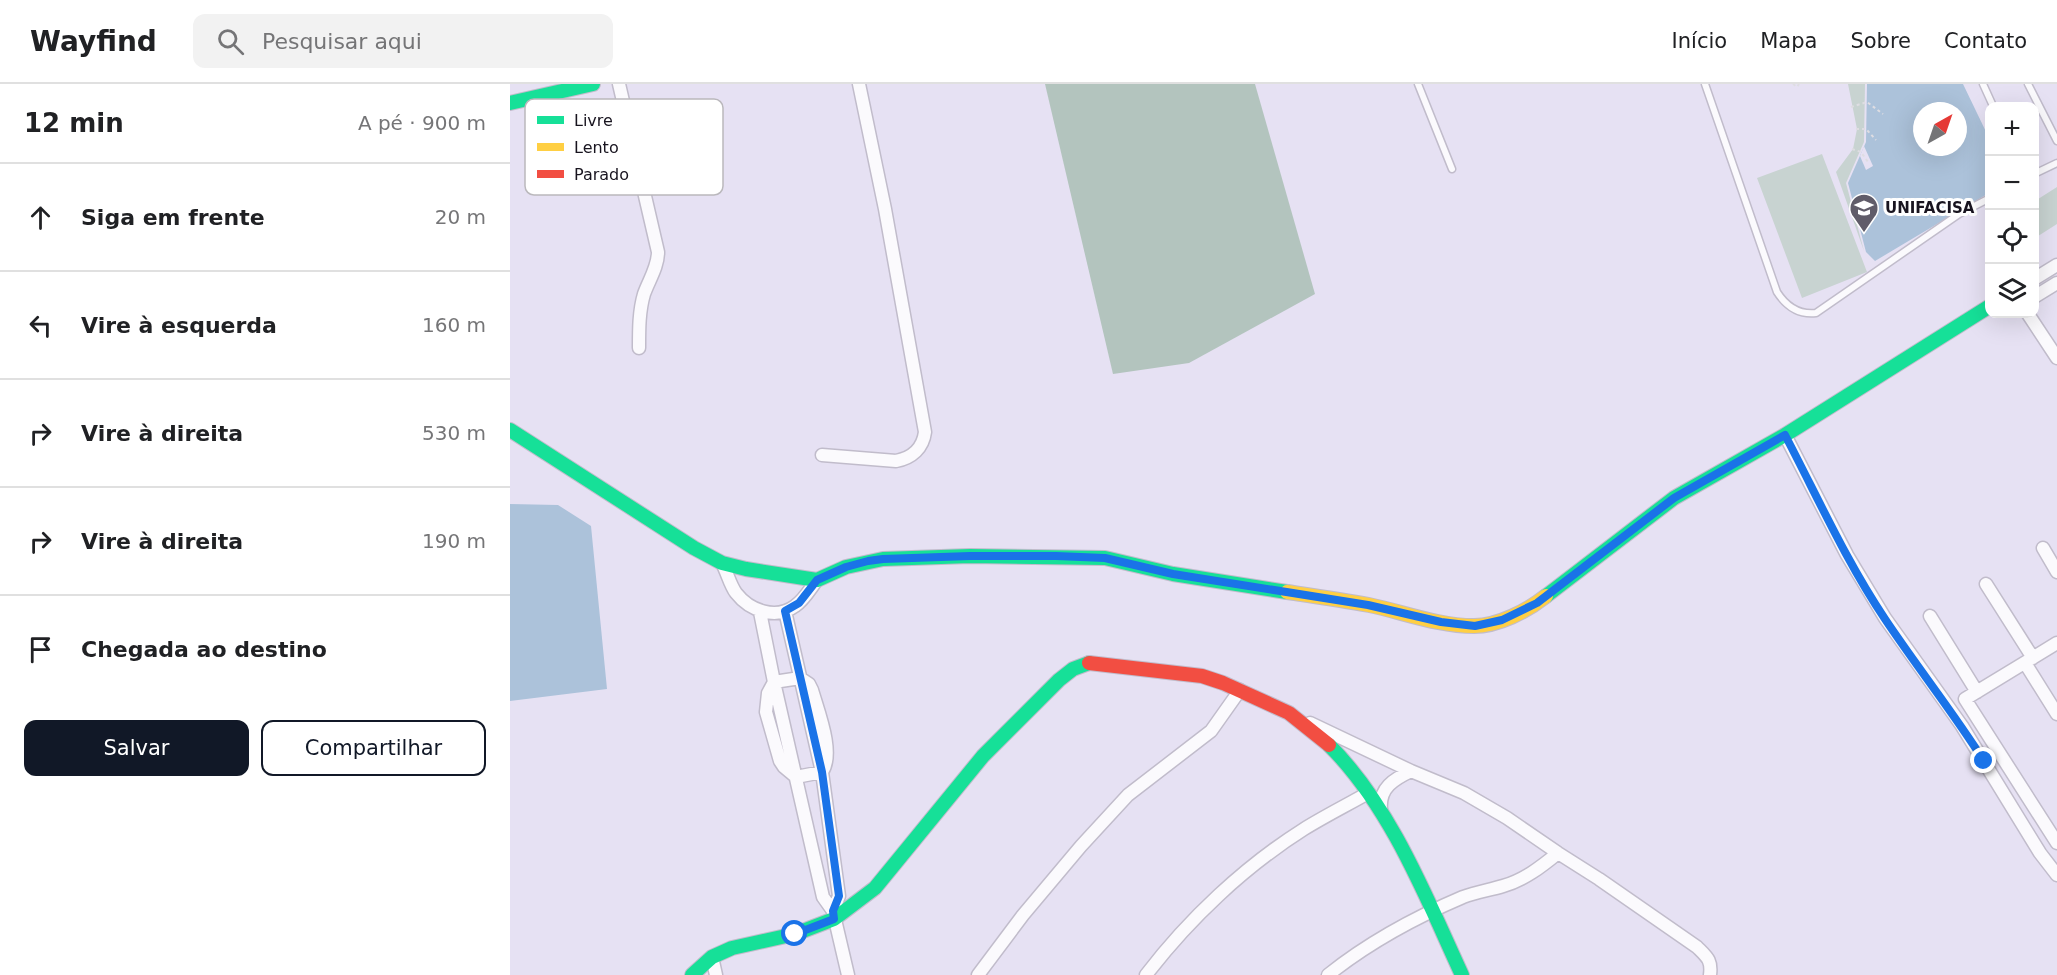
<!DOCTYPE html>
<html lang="pt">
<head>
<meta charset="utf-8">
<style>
	body { margin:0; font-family:"DejaVu Sans",sans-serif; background:#f2f2f2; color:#202124 }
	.controls { position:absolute; right:18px; top:18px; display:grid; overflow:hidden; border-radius:12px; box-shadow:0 6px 24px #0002 }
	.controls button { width:54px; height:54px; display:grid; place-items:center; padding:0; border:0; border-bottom:2px solid #e0e0e0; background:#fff; color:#202124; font:30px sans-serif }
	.compass { position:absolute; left:1403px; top:18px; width:54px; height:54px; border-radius:50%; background:#fff; box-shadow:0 6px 24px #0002; rotate:40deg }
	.stop { position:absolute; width:18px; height:18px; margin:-14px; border:4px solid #1a73e8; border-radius:50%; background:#fff }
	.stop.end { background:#1a73e8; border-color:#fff; box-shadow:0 2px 6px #0008 }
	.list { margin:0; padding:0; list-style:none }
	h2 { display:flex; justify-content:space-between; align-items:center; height:78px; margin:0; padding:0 24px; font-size:26px }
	h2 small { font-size:20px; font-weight:400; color:#757577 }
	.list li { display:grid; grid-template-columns:39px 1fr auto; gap:18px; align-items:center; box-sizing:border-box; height:108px; padding:0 24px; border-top:2px solid #e0e0e0 }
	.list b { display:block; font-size:22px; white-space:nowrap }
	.list em { font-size:20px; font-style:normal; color:#757577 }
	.actions { display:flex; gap:12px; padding:18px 24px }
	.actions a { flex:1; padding:14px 0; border:2px solid #111827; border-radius:12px; text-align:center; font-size:21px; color:#111827 }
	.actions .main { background:#111827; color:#fff }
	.icon { flex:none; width:33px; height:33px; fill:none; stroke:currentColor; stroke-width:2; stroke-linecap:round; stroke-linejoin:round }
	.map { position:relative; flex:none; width:1547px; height:891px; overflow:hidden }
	header { display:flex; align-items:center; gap:36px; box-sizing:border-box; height:84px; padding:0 30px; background:#fff; border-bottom:2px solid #e0e0e0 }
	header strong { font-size:28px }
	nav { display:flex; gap:33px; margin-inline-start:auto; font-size:21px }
	.search { width:420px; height:54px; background:#f2f2f2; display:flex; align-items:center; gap:15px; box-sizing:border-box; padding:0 21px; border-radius:12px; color:#757577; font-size:22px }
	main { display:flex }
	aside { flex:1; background:#fff }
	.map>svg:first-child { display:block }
</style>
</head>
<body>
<header>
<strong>Wayfind</strong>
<div class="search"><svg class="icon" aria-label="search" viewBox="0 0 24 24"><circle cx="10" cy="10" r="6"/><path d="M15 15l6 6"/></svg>Pesquisar aqui</div>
<nav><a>Início</a><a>Mapa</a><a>Sobre</a><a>Contato</a></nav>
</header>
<main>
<aside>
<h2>12 min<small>A pé · 900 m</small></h2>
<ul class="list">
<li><svg class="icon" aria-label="ahead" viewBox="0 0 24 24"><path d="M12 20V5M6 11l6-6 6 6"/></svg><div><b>Siga em frente</b></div><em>20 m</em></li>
<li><svg class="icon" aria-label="left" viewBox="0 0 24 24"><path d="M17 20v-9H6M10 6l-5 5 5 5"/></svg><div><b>Vire à esquerda</b></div><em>160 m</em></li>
<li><svg class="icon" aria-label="right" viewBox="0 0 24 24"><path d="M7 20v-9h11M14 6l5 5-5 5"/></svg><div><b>Vire à direita</b></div><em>530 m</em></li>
<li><svg class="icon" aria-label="right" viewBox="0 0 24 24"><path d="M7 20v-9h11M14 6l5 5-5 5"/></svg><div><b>Vire à direita</b></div><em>190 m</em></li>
<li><svg class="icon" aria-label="arrive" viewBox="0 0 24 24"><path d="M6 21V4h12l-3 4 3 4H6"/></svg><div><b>Chegada ao destino</b></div></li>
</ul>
<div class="actions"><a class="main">Salvar</a><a>Compartilhar</a></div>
</aside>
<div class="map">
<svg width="1547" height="891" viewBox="0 0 1547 891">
	<rect width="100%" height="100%" fill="#e6e1f3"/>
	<!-- green -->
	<path fill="#c8d3d1" d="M1338 0H1355L1354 58 1336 99 1354 167 1326 88 1343 65 1347 45Z
		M1312 70 1357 188 1292 214 1247 94Z
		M1547 103V140L1525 154V117Z"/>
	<!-- forest -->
	<path fill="#b3c4be" d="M535 0H745L805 210 679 279 603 290Z"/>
	<!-- water -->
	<path fill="#acc2da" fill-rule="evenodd" d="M1357 0H1453L1479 54V109L1365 177 1356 168 1338 99 1356 58ZM1412 27H1448V63H1412Z
		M0 420 48 421 81 442 97 605 0 617Z"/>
	<!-- pier -->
	<path fill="#e6e1f3" d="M1354 62 1363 82 1356 86 1350 72Z"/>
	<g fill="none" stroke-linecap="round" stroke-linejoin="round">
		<!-- lane casing -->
		<g stroke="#c1bccb" stroke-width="9">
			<path id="lane" d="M908 0 942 85
				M1195 0 1267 208C1276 222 1288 231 1306 229L1449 130 1480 114
				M1473 0 1483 22
				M1518 0 1547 57
				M1524 90 1547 79"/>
		</g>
		<!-- street casing -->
		<g stroke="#c1bccb" stroke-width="15">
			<path id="street" d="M109 0 148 168C148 183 139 196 134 210 129 227 129 245 129 264
				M1524 195 1547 181
				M1524 213 1547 199
				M1518 230 1547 274
				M1275 351 1337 471 1375 534 1452 642 1530 769 1547 791
				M312 371 386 377C402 374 413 364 415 348L375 125 349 0
				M1533 464 1547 488
				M212 479C217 488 220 501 226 509 240 527 266 536 285 522 294 516 300 505 307 496
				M1476 500 1523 574
				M275 527 312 688 329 812 323 827
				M250 528 264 598 313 813 323 827 338 891
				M1420 532 1467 608
				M1547 559 1455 615 1547 759
				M1515 579 1547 630
				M290 594 299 600 302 606C308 627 325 669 312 688L286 693 274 683 270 677 256 628 258 609 264 598Z
				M800 639 901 687 954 709 997 734 1048 769 1089 795 1187 863C1197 873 1202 876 1200 891
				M871 725C869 704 884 695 901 687
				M202 873 206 891
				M468 891 513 831 571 762 618 711 701 647 730 606
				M636 891C679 835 734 783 794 745 815 732 837 721 858 709
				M818 891C858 859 906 833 953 813 966 808 980 806 993 802 1014 796 1031 783 1048 769"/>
		</g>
		<!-- fast casing -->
		<g stroke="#c1bccb" stroke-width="16">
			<path id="fast" d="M0 19 83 0
				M0 346 184 464 212 479 236 485 307 496 336 483 373 475 460 472 595 474 663 490 777 508
				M1036 512 1164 414 1275 351 1480 222
				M819 661C881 723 916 813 952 891
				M182 891 202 873 222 864 285 850 324 835 365 804 473 672 549 596 563 585 579 579"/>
		</g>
		<!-- slow casing -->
		<g stroke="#c1bccb" stroke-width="16">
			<path id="slow" d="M777 508C804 512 832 516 859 521 893 528 928 542 964 542 988 542 1017 527 1036 512"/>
		</g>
		<!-- jam casing -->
		<g stroke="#c1bccb" stroke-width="16">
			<path id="jam" d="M579 579 692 592 713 599 779 629 819 661"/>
		</g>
		<!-- path -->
		<path stroke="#dedde2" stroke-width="2" stroke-dasharray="3 3" stroke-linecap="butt" d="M1283 0 1287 3 1289 0
			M1341 23 1357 18 1373 30
			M1346 45H1356L1366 56
			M1342 65 1351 68 1358 78"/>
		<!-- lane -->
		<use href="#lane" stroke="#fbfafd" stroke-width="6"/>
		<!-- street -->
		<use href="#street" stroke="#fbfafd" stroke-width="12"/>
		<!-- fast -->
		<use href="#fast" stroke="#16e098" stroke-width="14"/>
		<!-- slow -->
		<use href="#slow" stroke="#ffcf43" stroke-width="14"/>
		<!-- jam -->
		<use href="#jam" stroke="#f24e42" stroke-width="14"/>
	</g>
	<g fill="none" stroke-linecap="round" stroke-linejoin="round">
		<!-- route -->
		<path stroke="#1a73e8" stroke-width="8" d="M285 850 324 835 323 827 329 812 312 688 275 527 289 519 307 496 336 483 358 477 373 475 460 472H546L595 474 663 490 858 521 931 538 965 542 992 536 1027 519 1164 414 1275 351C1307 412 1336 477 1375 535 1407 583 1443 628 1474 677"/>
	</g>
	<!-- icons -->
	<defs>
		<g id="university-pin" transform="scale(1.5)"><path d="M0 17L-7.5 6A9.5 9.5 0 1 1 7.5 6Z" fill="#605c69" stroke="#fff"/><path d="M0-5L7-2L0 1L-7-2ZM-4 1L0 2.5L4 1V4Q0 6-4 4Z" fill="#fff"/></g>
	</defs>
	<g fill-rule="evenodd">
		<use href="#university-pin" x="1354" y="124"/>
	</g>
	<g text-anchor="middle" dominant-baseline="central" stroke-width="6" stroke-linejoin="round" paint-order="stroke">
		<!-- poi labels -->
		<g font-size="15" font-weight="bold" fill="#18141f" stroke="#fff" text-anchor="start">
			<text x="1375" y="124">UNIFACISA</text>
		</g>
	</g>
	<!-- legend -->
	<rect x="15" y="15" width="198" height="96" rx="9" fill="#fff" stroke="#bab8bc" stroke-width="1.5"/>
	<rect x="27" y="32" width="27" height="8" fill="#16e098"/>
	<rect x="27" y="59" width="27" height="8" fill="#ffcf43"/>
	<rect x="27" y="86" width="27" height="8" fill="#f24e42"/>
	<g font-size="16" fill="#18141f">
		<text x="64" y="42">Livre</text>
		<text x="64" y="69">Lento</text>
		<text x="64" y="96">Parado</text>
	</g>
</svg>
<div class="controls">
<button>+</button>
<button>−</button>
<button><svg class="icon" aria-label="locate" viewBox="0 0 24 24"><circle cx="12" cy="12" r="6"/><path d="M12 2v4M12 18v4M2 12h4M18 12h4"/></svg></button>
<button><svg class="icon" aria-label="layers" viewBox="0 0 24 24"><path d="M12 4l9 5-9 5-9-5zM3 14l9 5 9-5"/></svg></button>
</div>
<svg class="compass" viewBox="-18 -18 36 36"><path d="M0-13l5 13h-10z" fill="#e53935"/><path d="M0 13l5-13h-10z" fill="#757577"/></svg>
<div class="stop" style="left:285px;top:850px"></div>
<div class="stop end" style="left:1474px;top:677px"></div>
</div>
</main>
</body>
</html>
